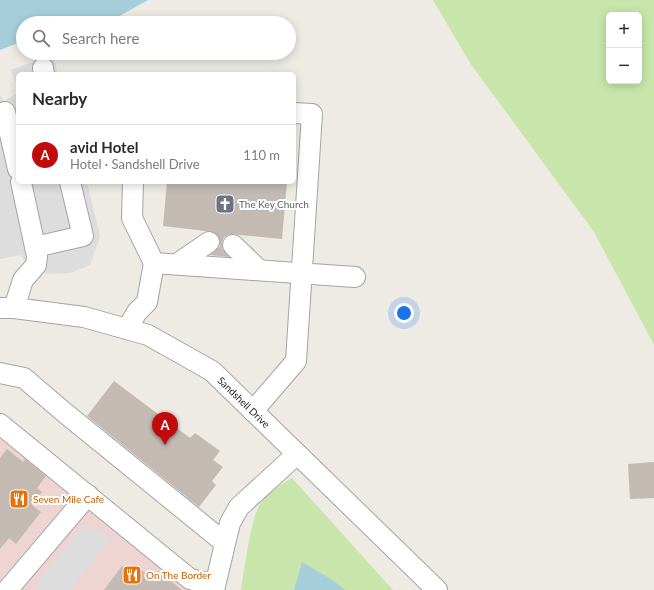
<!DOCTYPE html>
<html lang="en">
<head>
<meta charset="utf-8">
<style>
	body { margin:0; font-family:Lato,sans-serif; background:#f2f2f3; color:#2b2b33 }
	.controls { position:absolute; right:12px; top:12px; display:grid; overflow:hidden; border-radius:6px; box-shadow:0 2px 10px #0003 }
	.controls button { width:36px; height:36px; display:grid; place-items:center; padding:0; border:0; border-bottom:1px solid #e1e1e2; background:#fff; color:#2b2b33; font:20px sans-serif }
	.you { position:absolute; left:404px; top:313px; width:14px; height:14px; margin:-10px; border:3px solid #fff; border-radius:50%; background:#1a73e8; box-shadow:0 0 0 6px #1a73e833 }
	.badge { display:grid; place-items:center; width:26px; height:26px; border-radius:50%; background:#c10a0a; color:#fff; font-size:13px; font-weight:700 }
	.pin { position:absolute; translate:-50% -33px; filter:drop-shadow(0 1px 2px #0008) }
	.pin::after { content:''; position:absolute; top:21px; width:14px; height:12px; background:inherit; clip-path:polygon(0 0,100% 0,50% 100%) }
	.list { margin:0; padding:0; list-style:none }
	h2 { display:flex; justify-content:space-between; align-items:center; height:52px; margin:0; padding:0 16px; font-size:17px }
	h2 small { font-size:13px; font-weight:400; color:#7c7c81 }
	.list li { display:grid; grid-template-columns:26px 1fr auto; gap:12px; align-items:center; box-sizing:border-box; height:60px; padding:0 16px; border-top:1px solid #e1e1e2 }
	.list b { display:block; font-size:15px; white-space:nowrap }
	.list p { margin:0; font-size:13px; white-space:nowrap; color:#7c7c81 }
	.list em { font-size:13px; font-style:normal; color:#7c7c81 }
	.icon { flex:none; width:22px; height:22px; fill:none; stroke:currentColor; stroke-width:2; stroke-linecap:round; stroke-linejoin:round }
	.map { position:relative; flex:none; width:654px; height:590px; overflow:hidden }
	.search { position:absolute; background:#fff; box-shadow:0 2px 10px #0003; left:16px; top:16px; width:280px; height:44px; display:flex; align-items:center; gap:10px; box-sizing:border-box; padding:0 14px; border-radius:22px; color:#7c7c81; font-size:15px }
	.panel { position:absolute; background:#fff; box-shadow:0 2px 10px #0003; left:16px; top:72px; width:280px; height:112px; border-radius:6px }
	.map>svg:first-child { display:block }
</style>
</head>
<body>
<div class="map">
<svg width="654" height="590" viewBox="0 0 654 590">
	<rect width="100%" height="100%" fill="#eeeae4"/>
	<!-- commercial -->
	<path fill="#eed4d3" d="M0 433 194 590H0Z"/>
	<!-- grass -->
	<path fill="#c8e6ab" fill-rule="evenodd" d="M433 0H654V345L594 232 470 63ZM609 15H639V81H609Z
		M292 478 393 590H241C244 572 251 516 261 503 269 492 281 484 292 478Z"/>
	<!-- parking -->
	<path fill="#ddd" d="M53 54 58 74H18V88L11 70Z
		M18 93V182H87L100 237 90 265 70 273 51 274 30 269 21 255 0 259V95L4 101Z
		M84 523 95 534 100 529 111 538 70 590H41L35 585Z"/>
	<!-- water -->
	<path fill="#a6ceda" d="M0 0H148L107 23H23V41L0 50Z
		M302 562 331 579 345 590H294Z"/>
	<!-- building -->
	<path fill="#c2bab3" d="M167 182H287L282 239 230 234 224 237 222 243V249L229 257 210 255 220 247V241L214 232 163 226Z
		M114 381 190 438 195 433 220 451 213 460 223 467 212 481 216 485 199 507 87 416Z
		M7 449 23 462 25 459 46 476 37 488 42 492 32 505 41 512 16 544 9 538 0 549V458Z
		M654 462V498L630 499 628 464Z
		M135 565 152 578 158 571 182 590H104L122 566 129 572Z"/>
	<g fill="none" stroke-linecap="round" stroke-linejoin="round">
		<!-- minor casing -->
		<g stroke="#a4a4a4" stroke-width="22">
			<g id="minor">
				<path d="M43 68 44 74"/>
				<path d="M0 114 5 112 18 169"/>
				<path d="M133 182 132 218 154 263 355 277"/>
				<path d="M233 245 259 270"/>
				<path d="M35 247 83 236 70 182"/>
				<path d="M177 264 209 242"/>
				<path id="s1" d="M0 308H14L84 317 148 335 212 371 437 590"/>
				<path d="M14 308 23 280 36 265 37 256 21 182"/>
				<path d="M127 329 137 312 147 302 154 263"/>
				<path d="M0 373 24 378 65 413 225 543"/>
				<path d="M253 411 296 361 312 114 294 113"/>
				<path d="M0 424 190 579 215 585"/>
				<path d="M9 588 88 495"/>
				<path d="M214 590 230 523 239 507 297 454"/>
			</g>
		</g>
		<!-- minor -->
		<use href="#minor" stroke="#fff" stroke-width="20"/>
	</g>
	<!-- icons -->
	<defs>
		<g id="church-square" transform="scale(1)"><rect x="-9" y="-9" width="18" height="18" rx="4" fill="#6b7280" stroke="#fff"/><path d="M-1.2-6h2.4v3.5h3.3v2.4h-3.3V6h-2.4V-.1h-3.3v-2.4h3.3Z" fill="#fff"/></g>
		<g id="restaurant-square" transform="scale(1)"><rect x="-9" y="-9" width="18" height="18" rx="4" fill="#e8710a" stroke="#fff"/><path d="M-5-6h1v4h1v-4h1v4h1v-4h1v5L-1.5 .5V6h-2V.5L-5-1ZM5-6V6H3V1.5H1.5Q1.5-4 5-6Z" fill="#fff"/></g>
	</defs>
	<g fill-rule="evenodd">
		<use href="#church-square" x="225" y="204"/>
		<use href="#restaurant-square" x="19" y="499"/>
		<use href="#restaurant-square" x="132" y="575"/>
	</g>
	<g text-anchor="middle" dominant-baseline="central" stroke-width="4" stroke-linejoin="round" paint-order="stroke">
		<!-- worship labels -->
		<g font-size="10" fill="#5b616d" stroke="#fff" text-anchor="start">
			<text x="239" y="204">The Key Church</text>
		</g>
		<!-- street labels -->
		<g font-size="10" fill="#1d1d1d" stroke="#fff">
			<text stroke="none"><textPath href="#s1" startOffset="269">Sandshell Drive</textPath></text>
		</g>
		<!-- food labels -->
		<g font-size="10" fill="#c56008" stroke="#fff" text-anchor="start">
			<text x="33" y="499">Seven Mile Cafe</text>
			<text x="146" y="575">On The Border</text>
		</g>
	</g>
</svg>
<div class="controls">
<button>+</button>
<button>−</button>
</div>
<div class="you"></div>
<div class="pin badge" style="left:165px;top:445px">A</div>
<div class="search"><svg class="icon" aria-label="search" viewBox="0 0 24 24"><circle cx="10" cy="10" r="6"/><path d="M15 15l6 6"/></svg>Search here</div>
<section class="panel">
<h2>Nearby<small></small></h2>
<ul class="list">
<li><span class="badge">A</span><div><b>avid Hotel</b><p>Hotel · Sandshell Drive</p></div><em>110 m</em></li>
</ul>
</section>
</div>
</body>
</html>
